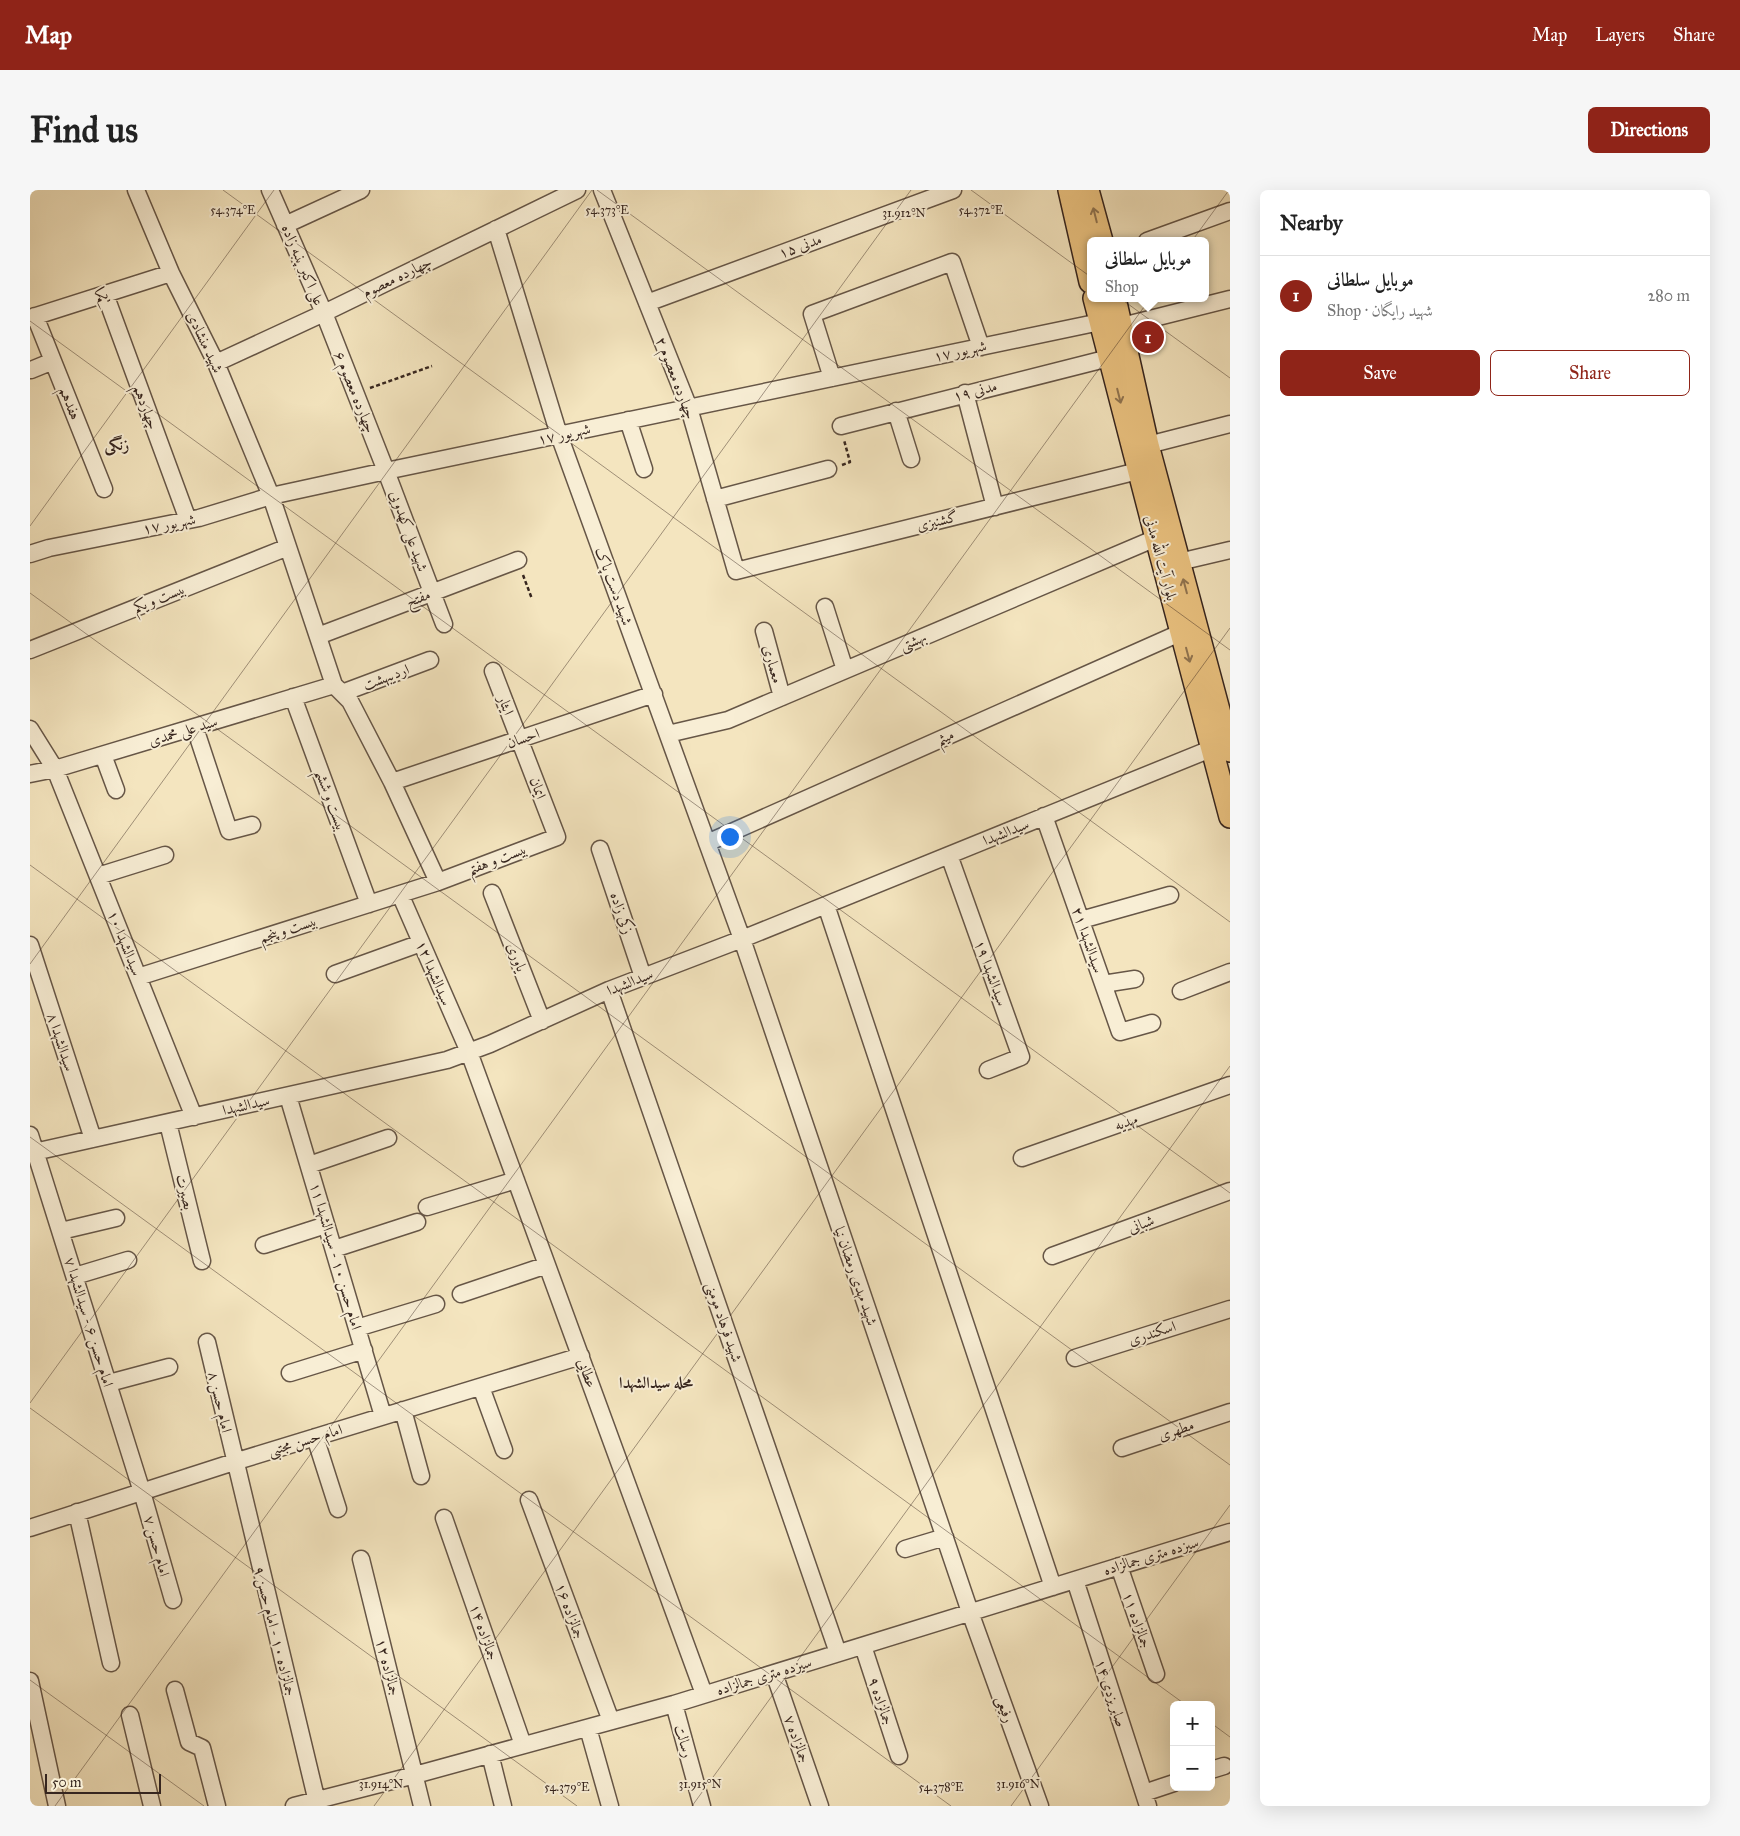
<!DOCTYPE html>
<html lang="en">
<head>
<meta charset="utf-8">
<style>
	body { margin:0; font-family:"IM FELL Great Primer",Amiri,serif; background:#f6f6f6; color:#222 }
	.controls { position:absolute; right:15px; bottom:15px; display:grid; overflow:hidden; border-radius:8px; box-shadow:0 5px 20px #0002 }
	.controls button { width:45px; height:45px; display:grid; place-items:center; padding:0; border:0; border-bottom:1px solid #e0e0e0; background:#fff; color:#222; font:25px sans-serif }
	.scale { position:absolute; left:15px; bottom:12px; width:116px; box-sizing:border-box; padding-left:5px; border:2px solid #37261f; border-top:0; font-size:14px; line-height:18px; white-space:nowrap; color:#37261f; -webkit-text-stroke:4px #f8eed5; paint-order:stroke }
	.you { position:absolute; left:699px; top:646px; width:18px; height:18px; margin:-12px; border:4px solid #fff; border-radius:50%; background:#1a73e8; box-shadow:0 0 0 8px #1a73e833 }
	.badge { display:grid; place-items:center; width:32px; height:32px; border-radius:50%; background:#8f2418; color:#fff; font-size:16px; font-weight:700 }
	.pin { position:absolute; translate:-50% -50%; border:2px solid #fff; box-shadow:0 1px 5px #0006 }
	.popup { position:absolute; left:1057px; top:47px; width:122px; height:65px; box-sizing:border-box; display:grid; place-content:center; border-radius:8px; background:#fff; filter:drop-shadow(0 1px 4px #0005); font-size:16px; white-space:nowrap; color:#767676 }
	.popup b { font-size:19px; color:#222 }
	.popup::after { content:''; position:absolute; left:50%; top:100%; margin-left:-10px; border:10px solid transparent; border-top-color:#fff }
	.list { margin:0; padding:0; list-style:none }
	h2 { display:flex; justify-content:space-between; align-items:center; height:65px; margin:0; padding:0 20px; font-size:21px }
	h2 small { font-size:16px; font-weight:400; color:#767676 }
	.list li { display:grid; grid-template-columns:32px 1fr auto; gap:15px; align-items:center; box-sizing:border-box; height:80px; padding:0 20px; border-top:1px solid #e0e0e0 }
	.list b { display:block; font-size:19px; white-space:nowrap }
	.list p { margin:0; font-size:16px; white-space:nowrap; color:#767676 }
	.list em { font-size:16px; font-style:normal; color:#767676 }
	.actions { display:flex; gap:10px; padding:15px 20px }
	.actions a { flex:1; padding:11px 0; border:1px solid #8f2418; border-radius:8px; text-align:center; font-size:18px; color:#8f2418 }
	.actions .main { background:#8f2418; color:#fff }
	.map { position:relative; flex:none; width:1200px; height:1616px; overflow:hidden; border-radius:8px }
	header { display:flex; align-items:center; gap:30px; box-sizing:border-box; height:70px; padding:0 25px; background:#8f2418; color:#fff }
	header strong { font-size:24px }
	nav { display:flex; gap:28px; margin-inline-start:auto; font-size:18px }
	.intro { display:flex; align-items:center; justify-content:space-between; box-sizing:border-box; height:120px; padding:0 30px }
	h1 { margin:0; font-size:35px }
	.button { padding:12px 22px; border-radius:8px; background:#8f2418; color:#fff; font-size:18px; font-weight:700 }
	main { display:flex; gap:30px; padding:0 30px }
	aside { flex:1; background:#fff; border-radius:8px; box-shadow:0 5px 20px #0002 }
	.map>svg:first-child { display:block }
</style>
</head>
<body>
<header>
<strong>Map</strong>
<nav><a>Map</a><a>Layers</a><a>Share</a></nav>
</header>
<div class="intro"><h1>Find us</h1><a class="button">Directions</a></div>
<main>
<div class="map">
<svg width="1200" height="1616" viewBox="0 0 1200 1616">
	<rect width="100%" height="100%" fill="#f4e5bf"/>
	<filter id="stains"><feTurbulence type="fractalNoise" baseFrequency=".004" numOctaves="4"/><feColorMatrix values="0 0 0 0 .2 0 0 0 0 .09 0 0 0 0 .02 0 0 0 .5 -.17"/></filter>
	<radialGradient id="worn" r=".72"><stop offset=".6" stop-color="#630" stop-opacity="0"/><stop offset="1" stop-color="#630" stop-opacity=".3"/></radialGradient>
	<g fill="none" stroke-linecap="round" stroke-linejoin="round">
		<!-- minor casing -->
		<g stroke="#665647" stroke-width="19">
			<path id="minor" d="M106 0 141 83 186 173 241 306 304 495 320 511 362 592 408 692
				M240 0 294 123 356 281 414 434
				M572 0 659 218 706 381 1108 281
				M255 35 331 0
				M466 39 529 245 712 749 940 1422 1010 1616
				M1117 51 1200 21
				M75 104 158 330
				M617 113 923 0
				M5 126 74 299
				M0 128 141 83
				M1092 136 1200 109
				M186 173 294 123 547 0
				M1 180 23 171
				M802 188 782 124 922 72 951 157
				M935 203 965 317
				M866 221 881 269
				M598 230 614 279
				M811 236 1079 168
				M1118 255 1200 234
				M685 309 798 279
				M0 364 19 358 169 328 241 306 356 281 1070 132
				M1149 372 1200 360
				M795 417 815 480
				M734 441 752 507
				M288 446 488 370
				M0 460 258 357
				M312 503 400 470
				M263 507 339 714
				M165 538 199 641 222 635
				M0 539 25 579 164 927
				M638 544 698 530 1126 348
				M73 565 86 600
				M0 584 25 579 304 495
				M362 592 624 504
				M1014 626 1090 842 1122 833
				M677 653 1152 442
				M570 659 613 787
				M919 665 991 867 958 880
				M68 686 135 665
				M462 703 512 831
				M370 704 439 862 674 1504
				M796 715 1023 1397
				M1051 730 1140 705
				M0 755 63 949
				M305 784 391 753
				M108 787 408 692 527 647 463 481
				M1073 794 1105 789
				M579 800 808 1463
				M1151 801 1200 782
				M258 906 353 1226
				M138 933 172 1071
				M0 945 112 1302 143 1410
				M0 963 417 870 460 854 579 800 712 749 1193 554
				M992 968 1200 895
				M279 975 358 948
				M397 1017 486 990
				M31 1041 86 1028
				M234 1055 296 1035
				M304 1059 387 1032
				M1022 1066 1200 1001
				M45 1086 98 1070
				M431 1104 517 1075
				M327 1138 406 1114
				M177 1152 288 1616
				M1045 1168 1200 1119
				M260 1183 334 1160
				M79 1193 139 1177
				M451 1197 474 1260
				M373 1220 391 1286
				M285 1247 308 1319
				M1092 1258 1200 1222
				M499 1310 581 1531
				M47 1322 81 1473
				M414 1328 493 1555
				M0 1338 204 1272 551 1166
				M875 1359 915 1347
				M331 1369 392 1616
				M1089 1376 1126 1484
				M1045 1390 1118 1616
				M833 1456 869 1566
				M744 1483 790 1616
				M0 1491 27 1616
				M145 1500 159 1552 172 1558 187 1616
				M644 1514 672 1616
				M100 1525 122 1616
				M558 1538 580 1616
				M460 1564 473 1616
				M1181 1580 1194 1576
				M1114 1603 1144 1593
				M264 1616 385 1585 644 1514 1200 1342"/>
		</g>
		<!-- major casing -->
		<g stroke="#37261f" stroke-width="24">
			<path id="major" d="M1039 0 1060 92
				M1058 0 1072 51
				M1064 108 1126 348 1200 627
				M1085 108 1118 255 1200 561"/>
		</g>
		<!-- path -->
		<path stroke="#37261f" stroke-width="2.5" stroke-dasharray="4 2.5" stroke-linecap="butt" d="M340 198 402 176
			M812 275 820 272 814 250
			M493 385 502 409"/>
		<!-- minor -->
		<use href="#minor" stroke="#f8eed5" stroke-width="16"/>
		<!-- major -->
		<use href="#major" stroke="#eac280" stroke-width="21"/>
	</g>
	<!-- one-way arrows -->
	<defs><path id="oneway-shaft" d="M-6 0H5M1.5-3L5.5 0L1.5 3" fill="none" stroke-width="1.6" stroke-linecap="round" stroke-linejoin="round" transform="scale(1.25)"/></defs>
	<g stroke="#907450">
		<use href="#oneway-shaft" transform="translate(1065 25) rotate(-104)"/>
		<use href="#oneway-shaft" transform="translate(1089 206) rotate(76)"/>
		<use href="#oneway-shaft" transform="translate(1155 396) rotate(-105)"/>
		<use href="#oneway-shaft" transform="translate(1158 465) rotate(75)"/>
	</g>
	<!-- ticks -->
	<path fill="none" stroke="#37261f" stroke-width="1" stroke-opacity="0.45" d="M193 0 1200 732M567 0 1200 460M941 0 1200 188M0 131 1200 1003M0 336 244 0M0 403 1200 1275M0 675 1156 1515M0 774 562 0M0 947 921 1616M0 1213 881 0M0 1218 547 1616M0 1490 174 1616M1181 1533 1200 1547M25 1616 1199 0M344 1616 1200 438M662 1616 1200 876M981 1616 1200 1315"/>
	<g text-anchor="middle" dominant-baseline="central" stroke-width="4" stroke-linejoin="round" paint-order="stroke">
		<!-- street labels -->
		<g font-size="15" fill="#37261f" stroke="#f8eed5">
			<text transform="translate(770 56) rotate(-20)">مدنی ۱۵</text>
			<text transform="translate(273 75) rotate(67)">علی اکبر پنبه زاده</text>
			<text transform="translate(367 87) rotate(-26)">چهارده معصوم</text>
			<text transform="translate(71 105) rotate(-18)">یکم</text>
			<text transform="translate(175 152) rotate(65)">شهید منشادی</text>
			<text transform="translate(930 161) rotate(-12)">۱۷ شهریور</text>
			<text transform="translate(646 188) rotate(69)">چهارده معصوم ۲</text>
			<text transform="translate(945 201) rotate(-14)">مدنی ۱۹</text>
			<text transform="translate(325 202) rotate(68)">چهارده معصوم ۶</text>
			<text transform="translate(40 213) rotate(68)">هفدهم</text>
			<text transform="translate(116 217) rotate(70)">چهاردهم</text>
			<text transform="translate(534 244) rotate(-12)">۱۷ شهریور</text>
			<text transform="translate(907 331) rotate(-14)">گشنیزی</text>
			<text transform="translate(139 334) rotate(-11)">۱۷ شهریور</text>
			<text transform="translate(379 341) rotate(70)">شهید علی کهدویی</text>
			<text transform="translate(1131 368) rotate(75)">بلوار آیت الله مدنی</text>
			<text transform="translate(584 396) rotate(70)">شهید دست پاک</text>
			<text transform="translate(129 408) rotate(-22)">بیست و یکم</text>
			<text transform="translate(388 408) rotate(-21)">مفتح</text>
			<text transform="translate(883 451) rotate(-23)">بهشتی</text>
			<text transform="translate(743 474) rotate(75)">معماری</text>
			<text transform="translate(356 487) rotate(-21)">اردیبهشت</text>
			<text transform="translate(476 515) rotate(69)">ایثار</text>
			<text transform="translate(153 541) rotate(-17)">سید علی محمدی</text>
			<text transform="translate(915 547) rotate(-24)">میثم</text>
			<text transform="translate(493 548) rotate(-19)">احسان</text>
			<text transform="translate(508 598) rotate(69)">ایمان</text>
			<text transform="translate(301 610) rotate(70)">بیست و ششم</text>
			<text transform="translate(976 642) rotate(-22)">سیدالشهدا</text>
			<text transform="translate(467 669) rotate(-21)">بیست و هفتم</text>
			<text transform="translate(592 723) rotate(71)">زکی زاده</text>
			<text transform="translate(258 739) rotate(-18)">بیست و پنجم</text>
			<text transform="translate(1058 750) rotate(71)">سیدالشهدا ۲۱</text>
			<text transform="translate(95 753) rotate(68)">سیدالشهدا ۱۰</text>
			<text transform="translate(487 767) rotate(69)">یاوری</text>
			<text transform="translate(404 783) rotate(67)">سیدالشهدا ۱۲</text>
			<text transform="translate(961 783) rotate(70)">سیدالشهدا ۱۹</text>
			<text transform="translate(600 792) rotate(-22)">سیدالشهدا</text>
			<text transform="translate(31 852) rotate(72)">سیدالشهدا ۸</text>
			<text transform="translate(216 915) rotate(-13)">سیدالشهدا</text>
			<text transform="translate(1096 932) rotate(-19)">مهدیه</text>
			<text transform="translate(155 1002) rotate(76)">بصیرت</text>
			<text transform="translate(1111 1034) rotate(-20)">شبانی</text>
			<text transform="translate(306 1066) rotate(74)">امام حسن ۱۰ - سیدالشهدا ۱۱</text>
			<text transform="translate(826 1086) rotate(71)">شهید مهدی رمضان نیا</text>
			<text transform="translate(59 1132) rotate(73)">امام حسن ۶ - سیدالشهدا ۷</text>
			<text transform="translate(694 1132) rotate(71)">شهید فرهاد مومنی</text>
			<text transform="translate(1122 1143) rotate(-18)">اسکندری</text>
			<text transform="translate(557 1183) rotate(70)">عطایی</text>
			<text transform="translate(190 1212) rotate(77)">امام حسن ۸</text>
			<text transform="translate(1146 1240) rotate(-19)">مطهری</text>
			<text transform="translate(275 1250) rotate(-17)">امام حسن مجتبی</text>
			<text transform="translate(127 1356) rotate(75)">امام حسن ۷</text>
			<text transform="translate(1121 1366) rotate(-17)">سیزده متری جمالزاده</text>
			<text transform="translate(540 1421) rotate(70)">جمالزاده ۱۶</text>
			<text transform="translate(1107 1430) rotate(71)">جمالزاده ۱۱</text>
			<text transform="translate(245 1441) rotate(76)">جمالزاده ۱۰ - امام حسن ۹</text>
			<text transform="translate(454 1442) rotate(71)">جمالزاده ۱۴</text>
			<text transform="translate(358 1477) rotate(76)">جمالزاده ۱۲</text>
			<text transform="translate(734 1486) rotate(-17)">سیزده متری جمالزاده</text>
			<text transform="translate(1081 1503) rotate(72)">صابر یزدی ۱۴</text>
			<text transform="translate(851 1511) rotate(72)">جمالزاده ۹</text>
			<text transform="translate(975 1519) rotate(70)">رفیعی</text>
			<text transform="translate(767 1549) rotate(71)">جمالزاده ۷</text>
			<text transform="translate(654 1551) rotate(74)">رسالت</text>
		</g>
		<!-- neighbourhood labels -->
		<g font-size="16" font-weight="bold" fill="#37261f" stroke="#f8eed5">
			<text x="87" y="254">زنگی</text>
			<text x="626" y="1192">محله سیدالشهدا</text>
		</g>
	</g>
	<g font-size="12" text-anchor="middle" fill="#37261f" stroke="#f8eed5" stroke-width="4" stroke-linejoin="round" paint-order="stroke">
		<text x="203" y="24">54.374°E</text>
		<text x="577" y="24">54.373°E</text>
		<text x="951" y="24">54.372°E</text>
		<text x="874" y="27">31.912°N</text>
		<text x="351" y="1598">31.914°N</text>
		<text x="670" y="1598">31.915°N</text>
		<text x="988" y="1598">31.916°N</text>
		<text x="537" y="1601">54.379°E</text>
		<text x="911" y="1601">54.378°E</text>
	</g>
	<rect width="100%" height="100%" filter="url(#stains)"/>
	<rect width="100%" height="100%" fill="url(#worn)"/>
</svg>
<div class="controls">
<button>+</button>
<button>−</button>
</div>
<div class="scale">50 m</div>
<div class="you"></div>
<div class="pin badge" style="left:1118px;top:147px">1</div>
<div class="popup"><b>موبایل سلطانی</b>Shop</div>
</div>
<aside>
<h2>Nearby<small></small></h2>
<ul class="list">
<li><span class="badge">1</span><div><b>موبایل سلطانی</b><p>Shop · شهید رایگان</p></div><em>280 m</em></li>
</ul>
<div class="actions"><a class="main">Save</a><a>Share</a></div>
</aside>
</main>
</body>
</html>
